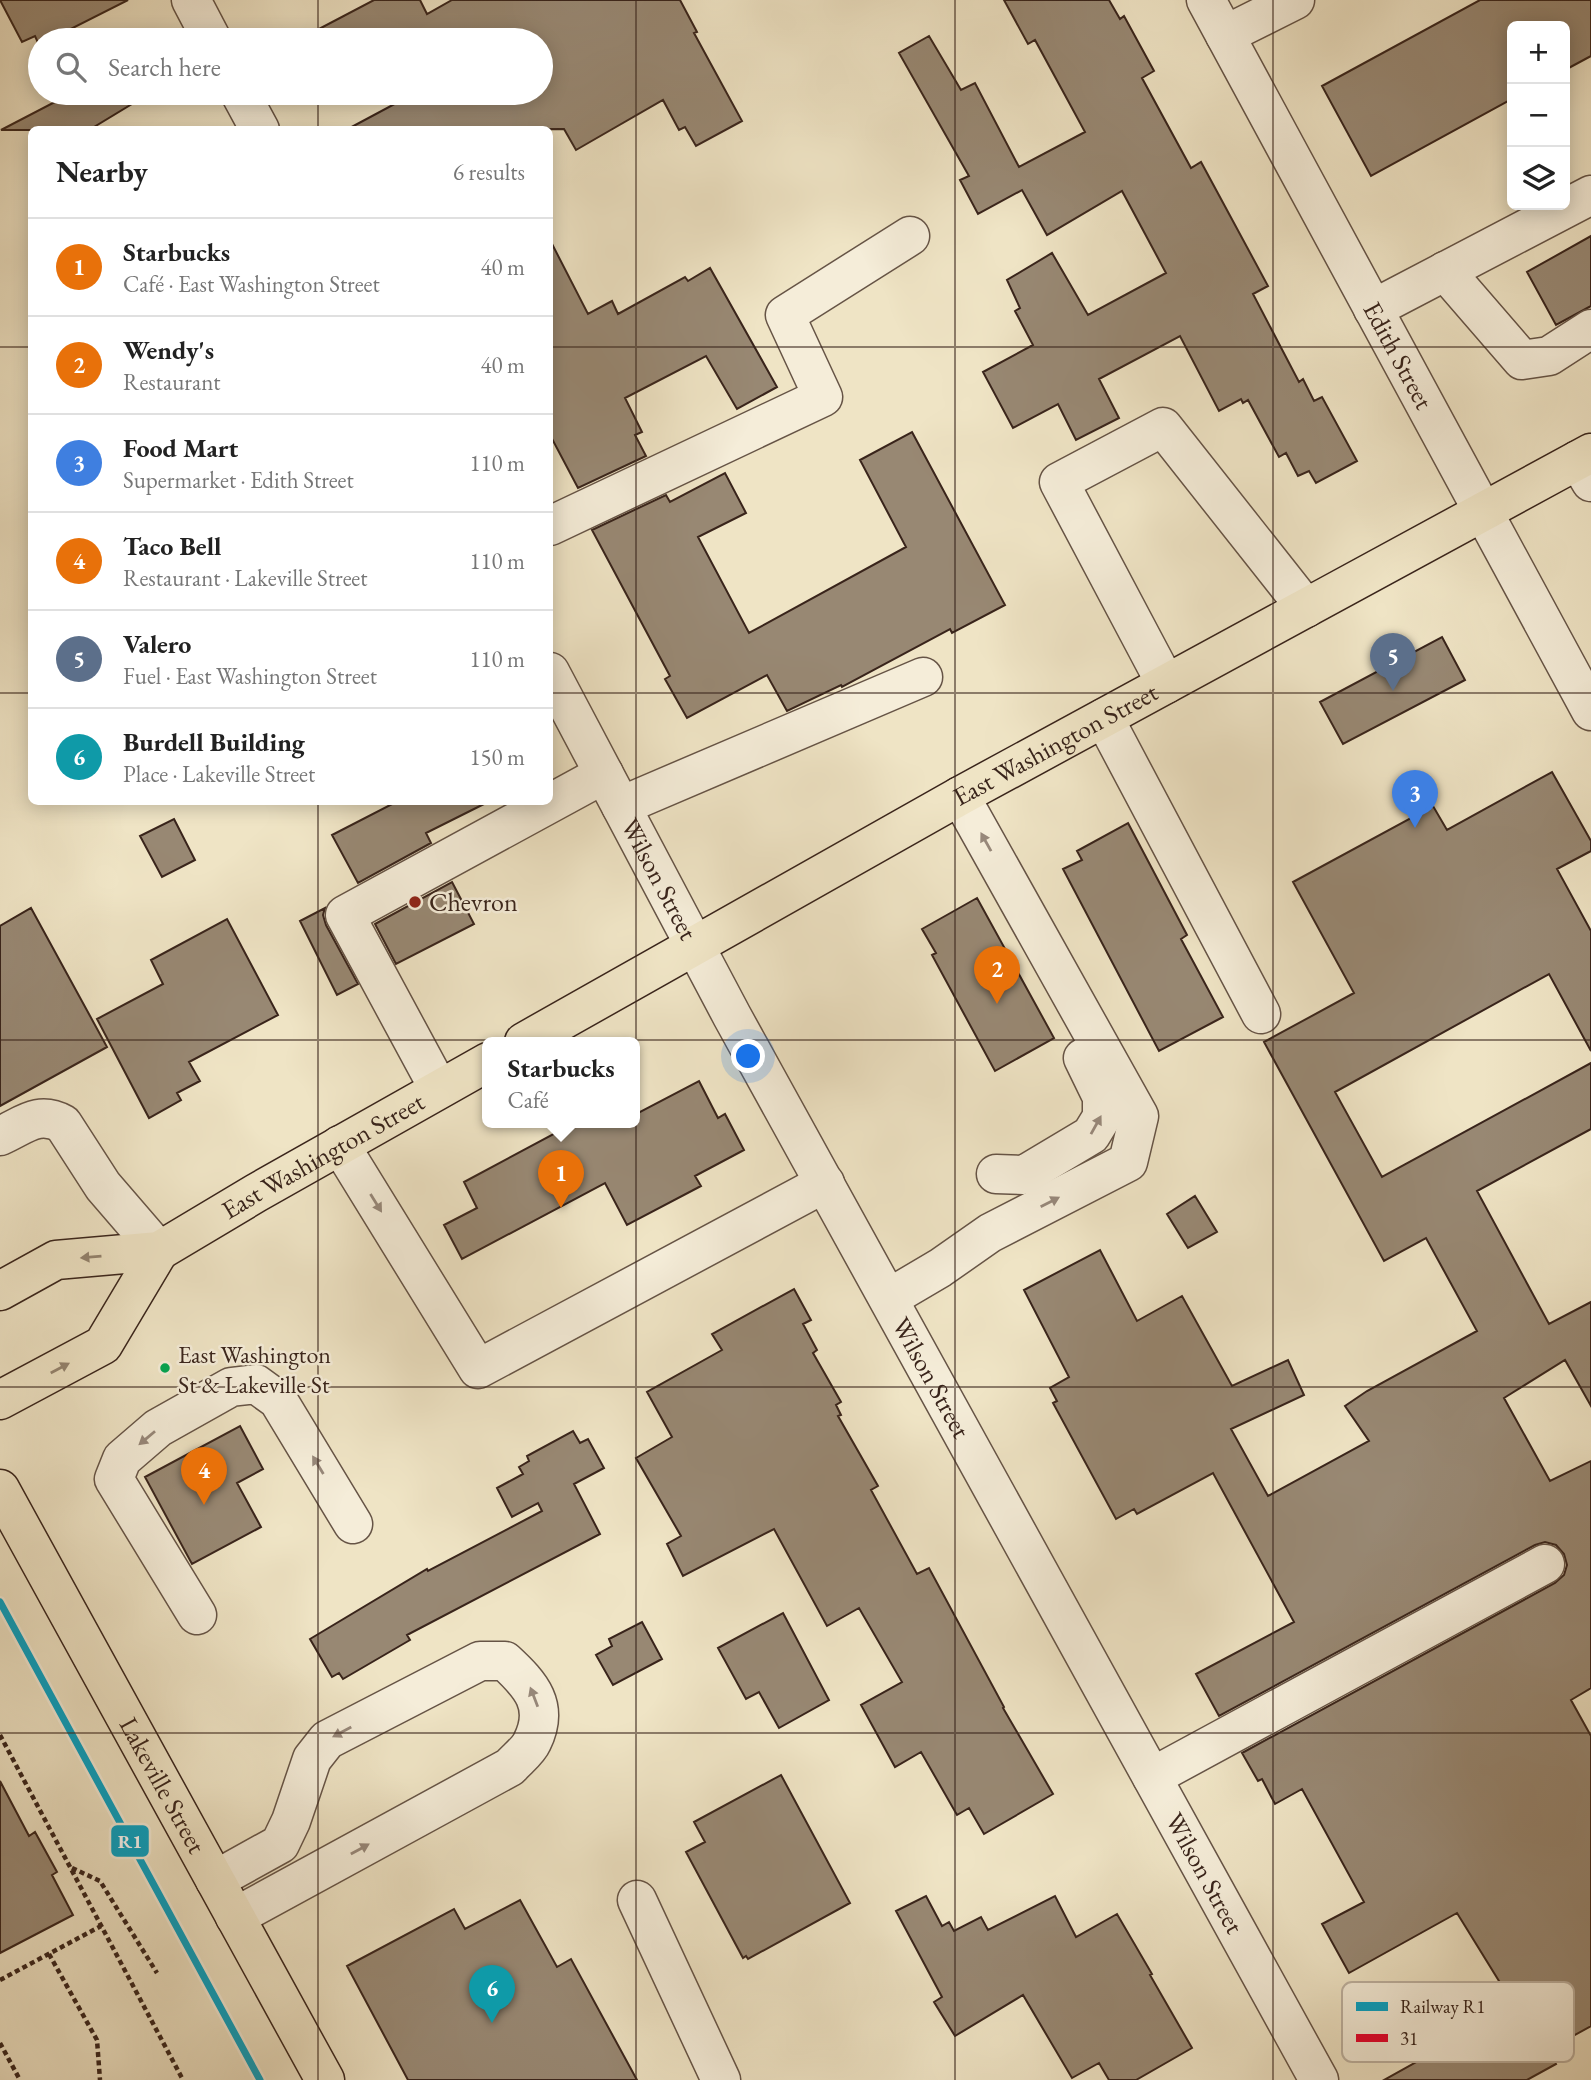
<!DOCTYPE html>
<html lang="en">
<head>
<meta charset="utf-8">
<style>
	body { margin:0; font-family:"EB Garamond",serif; background:#f6f6f6; color:#222 }
	.controls { position:absolute; right:21px; top:21px; display:grid; overflow:hidden; border-radius:10px; box-shadow:0 4px 18px #0003 }
	.controls button { width:63px; height:63px; display:grid; place-items:center; padding:0; border:0; border-bottom:2px solid #e0e0e0; background:#fff; color:#222; font:35px sans-serif }
	.you { position:absolute; left:749px; top:1057px; width:24px; height:24px; margin:-18px; border:5px solid #fff; border-radius:50%; background:#1a73e8; box-shadow:0 0 0 10px #1a73e833 }
	.badge { display:grid; place-items:center; width:46px; height:46px; border-radius:50%; background:#8f2418; color:#fff; font-size:23px; font-weight:700 }
	.pin { position:absolute; translate:-50% -58px; filter:drop-shadow(0 2px 4px #0008) }
	.pin::after { content:''; position:absolute; top:37px; width:24px; height:21px; background:inherit; clip-path:polygon(0 0,100% 0,50% 100%) }
	.popup { position:absolute; left:482px; top:1037px; width:158px; height:91px; box-sizing:border-box; display:grid; place-content:center; border-radius:10px; background:#fff; filter:drop-shadow(0 2px 5px #0005); font-size:23px; white-space:nowrap; color:#767676 }
	.popup b { font-size:26px; color:#222 }
	.popup::after { content:''; position:absolute; left:50%; top:100%; margin-left:-14px; border:14px solid transparent; border-top-color:#fff }
	.list { margin:0; padding:0; list-style:none }
	h2 { display:flex; justify-content:space-between; align-items:center; height:91px; margin:0; padding:0 28px; font-size:30px }
	h2 small { font-size:23px; font-weight:400; color:#767676 }
	.list li { display:grid; grid-template-columns:46px 1fr auto; gap:21px; align-items:center; box-sizing:border-box; height:98px; padding:0 28px; border-top:2px solid #e0e0e0 }
	.list b { display:block; font-size:26px; white-space:nowrap }
	.list p { margin:0; font-size:23px; white-space:nowrap; color:#767676 }
	.list em { font-size:23px; font-style:normal; color:#767676 }
	.icon { flex:none; width:38px; height:38px; fill:none; stroke:currentColor; stroke-width:2; stroke-linecap:round; stroke-linejoin:round }
	.map { position:relative; flex:none; width:1591px; height:2080px; overflow:hidden }
	.search { position:absolute; background:#fff; box-shadow:0 4px 18px #0003; left:28px; top:28px; width:525px; height:77px; display:flex; align-items:center; gap:18px; box-sizing:border-box; padding:0 24px; border-radius:38px; color:#767676; font-size:26px }
	.panel { position:absolute; background:#fff; box-shadow:0 4px 18px #0003; left:28px; top:126px; width:525px; height:679px; border-radius:10px }
	.map>svg:first-child { display:block }
</style>
</head>
<body>
<div class="map">
<svg width="1591" height="2080" viewBox="0 0 1591 2080">
	<rect width="100%" height="100%" fill="#efe4c5"/>
	<filter id="stains"><feTurbulence type="fractalNoise" baseFrequency=".00286" numOctaves="4"/><feColorMatrix values="0 0 0 0 .2 0 0 0 0 .09 0 0 0 0 .02 0 0 0 .5 -.17"/></filter>
	<radialGradient id="worn" r=".72"><stop offset=".6" stop-color="#630" stop-opacity="0"/><stop offset="1" stop-color="#630" stop-opacity=".3"/></radialGradient>
	<!-- building -->
	<path fill="#988873" stroke="#39241b" stroke-width="2" d="M0 0H128L49 40H40L39 45 35 36 22 42Z
		M374 0H420L427 14 452 0H680L697 32 694 33 742 121 696 146 685 127 679 130 663 100 576 150 564 129 346 130 415 93H541V40H298Z
		M1004 0H1109L1120 19 1124 16 1154 71 1142 78 1191 168 1201 162 1268 286 1253 294 1299 382 1303 379 1314 401 1322 397 1357 461 1316 483 1309 471 1298 476 1286 453 1279 457 1248 400 1243 403 1241 399 1219 411 1180 336 1099 379 1119 418 1076 440 1058 404 1013 428 983 372 1033 345 1015 311 1020 308 1007 280 1052 253 1088 315 1166 273 1122 191 1047 235 1022 190 978 214 960 180 969 176 899 53 929 36 961 90 975 83 1019 167 1085 132 1035 40 1028 44Z
		M1480 0H1591V56L1565 70V26H1512V99L1371 176 1322 86Z
		M72 93H150L89 130H1Z
		M1591 236V306L1556 325 1527 272Z
		M550 240 588 314 612 301 618 314 685 277 688 281 710 268 777 387 737 409 706 356 625 398 642 432 635 435 646 456 578 488 550 435Z
		M912 432 1005 605 952 633 950 629 842 687 841 685 787 711 767 675 687 718 665 679 670 676 592 530 666 495 670 502 725 473 746 513 698 537 749 633 906 547 860 460Z
		M1442 637 1465 680 1343 744 1320 702Z
		M1552 772 1591 841V851L1557 869 1591 931V1051L1549 974 1335 1092 1382 1177 1591 1063V1129L1477 1191 1549 1324 1591 1302V1406L1565 1360 1504 1398 1550 1481 1591 1461V1688L1571 1700 1591 1736V2026L1548 2050 1556 2064 1527 2080H1384L1515 2007 1457 1913 1349 1973 1322 1924 1364 1902 1302 1789 1275 1804 1262 1779 1258 1781 1242 1753 1555 1583 1564 1575 1567 1565 1564 1554 1556 1545 1545 1542 1535 1545 1219 1716 1196 1674 1294 1622 1213 1473 1137 1514 1134 1509 1116 1519 1053 1403 1057 1401 1050 1388 1069 1377 1024 1290 1100 1250 1137 1321 1182 1296 1232 1386 1288 1360 1304 1395 1231 1429 1268 1496 1369 1441 1345 1406 1367 1391 1477 1331 1426 1238 1384 1261 1264 1042 1354 993 1293 882 1433 806 1447 830Z
		M396 802H488L426 833 431 843 358 883 332 835Z
		M174 819 195 860 162 877 140 836Z
		M1128 823 1187 935 1181 939 1223 1017 1159 1051 1063 869 1082 860 1077 851Z
		M452 882 474 924 396 964 375 924Z
		M977 898 1054 1038 995 1071 932 955 936 953 922 929Z
		M31 908 107 1047 0 1106V926Z
		M325 908 323 915 326 925 358 984 337 995 300 921Z
		M227 919 278 1015 189 1062 200 1081 177 1093 181 1100 149 1118 97 1019 163 984 151 960Z
		M699 1081 718 1118 725 1114 744 1150 695 1176 701 1186 627 1225 605 1183 462 1259 444 1225 477 1208 464 1182 576 1122H634V1115Z
		M1195 1196 1217 1232 1188 1248 1167 1214Z
		M794 1289 811 1320 803 1324 817 1350 813 1353 841 1402 836 1405 841 1415 838 1416 878 1486 871 1490 917 1574 929 1568 1004 1707 1003 1708 1053 1794 984 1834 969 1808 957 1815 921 1752 895 1767 861 1705 902 1682 859 1608 827 1626 774 1529 683 1576 667 1544 681 1536 636 1458 672 1437 647 1392 722 1350 712 1334Z
		M240 1426 263 1469 237 1483 261 1527 192 1564 145 1477Z
		M573 1431 580 1443 588 1439 604 1468 574 1484 600 1534 407 1635 410 1640 343 1679 339 1673 332 1677 310 1639 427 1569 428 1571 542 1511 538 1503 512 1517 497 1488 523 1474 519 1467 529 1461 527 1456Z
		M783 1613 829 1700 779 1728 759 1692 746 1699 718 1648Z
		M642 1622 662 1659 613 1685 596 1655 612 1646 609 1639Z
		M781 1775 850 1903 748 1959 746 1956 743 1958 686 1852 705 1842 694 1822Z
		M0 1781 29 1836 35 1832 57 1872 52 1875 73 1915 0 1953Z
		M926 1896 942 1926 949 1922 954 1931 981 1917 988 1930 1055 1896 1076 1937 1117 1914 1152 1974 1150 1975 1192 2048 1136 2080H1109L1099 2063 1072 2078 1023 1995 955 2036 934 2002 942 1997 896 1911Z
		M520 1900 557 1967 571 1959 637 2080H408L347 1966 454 1909 465 1929Z"/>
	<g fill="none" stroke-linecap="round" stroke-linejoin="round">
		<!-- minor casing -->
		<g stroke="#665446" stroke-width="41">
			<g id="minor">
				<path d="M191 0 212 40"/>
				<path id="s1" d="M1206 0 1591 711"/>
				<path d="M1225 35 1295 0"/>
				<path d="M240 93 260 130"/>
				<path d="M1445 271 1522 360 1549 356 1591 329"/>
				<path d="M1373 309 1591 195"/>
				<path d="M1578 460 1591 482"/>
				<path d="M550 526 823 397 785 315 910 236"/>
				<path id="s2" d="M550 672 732 1016 1319 2080"/>
				<path d="M1166 684 1059 482 1163 427 1306 608"/>
				<path d="M1104 718 1261 1014"/>
				<path d="M621 806 923 677"/>
				<path d="M439 1089 345 915 604 774"/>
				<path d="M0 1136C23 1126 38 1110 63 1124L103 1186 159 1251"/>
				<path d="M340 1145 478 1369 825 1183"/>
				<path d="M996 1174 1024 1175 1091 1135 1102 1117V1097L1083 1058"/>
				<path d="M889 1298 940 1268 990 1233 1128 1162 1139 1116 960 796"/>
				<path d="M197 1615 114 1479 122 1459 158 1428 231 1387 256 1384 278 1400 353 1524"/>
				<path d="M1152 1777 1545 1564"/>
				<path d="M215 1880 280 1844 291 1821 312 1759 327 1740 480 1661H505C531 1685 550 1706 532 1742 528 1751 517 1759 510 1767L235 1917"/>
				<path d="M637 1900 721 2080"/>
			</g>
		</g>
		<!-- major casing -->
		<g stroke="#39241b" stroke-width="41">
			<g id="major">
				<path id="s3" d="M524 1042 960 796 1591 453"/>
				<path id="s4" d="M0 1291 56 1260 159 1251 256 1193 488 1062"/>
				<path d="M0 1400 103 1345 159 1251"/>
				<path id="s5" d="M0 1489 325 2080"/>
			</g>
		</g>
		<!-- path -->
		<path stroke="#39241b" stroke-width="4.5" stroke-dasharray="5 3.5" stroke-linecap="butt" d="M0 1735 183 2080
			M72 1868 100 1881 157 1973
			M49 1954 97 2040 100 2080
			M0 1980 101 1926
			M0 2043 20 2080"/>
		<!-- minor -->
		<use href="#minor" stroke="#f5edd9" stroke-width="38"/>
		<!-- major -->
		<use href="#major" stroke="#efe4c5" stroke-width="38"/>
		<!-- rail casing -->
		<g stroke="#39241b" stroke-width="8">
			<path id="rail" d="M0 1602 260 2080"/>
		</g>
		<!-- rail -->
		<use href="#rail" stroke="#f5edd9" stroke-width="5" stroke-dasharray="16" stroke-linecap="butt"/>
		<!-- rail-1 casing -->
		<g stroke="#f5edd9" stroke-width="12">
			<path id="rail-1" d="M0 1602 260 2080"/>
		</g>
		<!-- rail-1 -->
		<use href="#rail-1" stroke="#03a2c5" stroke-width="7"/>
	</g>
	<!-- one-way arrows -->
	<defs><path id="oneway-solid" d="M-6-.8H1V-3.2L6.5 0L1 3.2V.8H-6Z" transform="scale(1.75)"/></defs>
	<g fill="#97887a">
		<use href="#oneway-solid" transform="translate(986 842) rotate(-119)"/>
		<use href="#oneway-solid" transform="translate(1096 1125) rotate(-61)"/>
		<use href="#oneway-solid" transform="translate(1050 1202) rotate(-27)"/>
		<use href="#oneway-solid" transform="translate(376 1203) rotate(58)"/>
		<use href="#oneway-solid" transform="translate(147 1438) rotate(140)"/>
		<use href="#oneway-solid" transform="translate(318 1465) rotate(-121)"/>
		<use href="#oneway-solid" transform="translate(534 1697) rotate(-111)"/>
		<use href="#oneway-solid" transform="translate(342 1732) rotate(152)"/>
		<use href="#oneway-solid" transform="translate(360 1849) rotate(-29)"/>
	</g>
	<g fill="#948470">
		<use href="#oneway-solid" transform="translate(91 1257) rotate(175)"/>
		<use href="#oneway-solid" transform="translate(60 1368) rotate(-28)"/>
	</g>
	<!-- grid -->
	<path fill="none" stroke="#39241b" stroke-width="2" stroke-opacity="0.55" d="M318 0V40M636 0V2080M955 0V2080M1273 0V2080M318 93V130M0 347H32M550 347H1591M0 693H32M550 693H1591M318 802V2080M0 1040H1591M0 1387H1591M0 1733H1591"/>
	<!-- markers -->
	<circle fill="#8f2418" stroke="#f5edd9" stroke-width="2.5" cx="415" cy="902" r="7"/>
	<circle fill="#00a651" stroke="#f5edd9" stroke-width="2.5" cx="165" cy="1368" r="6"/>
	<g text-anchor="middle" dominant-baseline="central" stroke-width="5" stroke-linejoin="round" paint-order="stroke">
		<!-- bus labels -->
		<g font-size="24" fill="#39241b" stroke="#f5edd9" text-anchor="start">
			<text x="178" y="1354">East Washington<tspan x="178" dy="30">St &amp; Lakeville St</tspan></text>
		</g>
		<!-- street labels -->
		<g font-size="26" fill="#39241b" stroke="#f5edd9">
			<text stroke="none"><textPath href="#s1" startOffset="404">Edith Street</textPath></text>
			<text stroke="none"><textPath href="#s3" startOffset="609">East Washington Street</textPath></text>
			<text stroke="none"><textPath href="#s2" startOffset="234">Wilson Street</textPath></text>
			<text stroke="none"><textPath href="#s4" startOffset="357">East Washington Street</textPath></text>
			<text stroke="none"><textPath href="#s2" startOffset="802">Wilson Street</textPath></text>
			<text stroke="none"><textPath href="#s5" startOffset="338">Lakeville Street</textPath></text>
			<text stroke="none"><textPath href="#s2" startOffset="1368">Wilson Street</textPath></text>
		</g>
		<!-- poi labels -->
		<g font-size="26" fill="#39241b" stroke="#f5edd9" text-anchor="start">
			<text x="429" y="902">Chevron</text>
		</g>
	</g>
	<!-- legend -->
	<rect x="1342" y="1982" width="232" height="80" rx="10" fill="#f5edd9" stroke="#bdb1a0" stroke-width="2"/>
	<rect x="1356" y="2002" width="32" height="9" fill="#03a2c5"/>
	<rect x="1356" y="2034" width="32" height="8" fill="#e4002b"/>
	<g font-size="19" fill="#39241b">
		<text x="1400" y="2013">Railway R1</text>
		<text x="1400" y="2045">31</text>
	</g>
	<rect stroke="#f5edd9" stroke-width="2.5" x="110" y="1824" width="40" height="34" rx="7" fill="#03a2c5"/>
	<g font-size="19" text-anchor="middle" font-weight="bold" fill="#fff">
		<text x="130" y="1848">R1</text>
	</g>
	<rect width="100%" height="100%" filter="url(#stains)"/>
	<rect width="100%" height="100%" fill="url(#worn)"/>
</svg>
<div class="controls">
<button>+</button>
<button>−</button>
<button><svg class="icon" aria-label="layers" viewBox="0 0 24 24"><path d="M12 4l9 5-9 5-9-5zM3 14l9 5 9-5"/></svg></button>
</div>
<div class="you"></div>
<div class="pin badge" style="left:561px;top:1208px;background:#e8710a">1</div>
<div class="popup"><b>Starbucks</b>Café</div>
<div class="pin badge" style="left:997px;top:1004px;background:#e8710a">2</div>
<div class="pin badge" style="left:1415px;top:828px;background:#3f7fe0">3</div>
<div class="pin badge" style="left:204px;top:1505px;background:#e8710a">4</div>
<div class="pin badge" style="left:1393px;top:691px;background:#5c6f8a">5</div>
<div class="pin badge" style="left:492px;top:2023px;background:#0f9aa8">6</div>
<div class="search"><svg class="icon" aria-label="search" viewBox="0 0 24 24"><circle cx="10" cy="10" r="6"/><path d="M15 15l6 6"/></svg>Search here</div>
<section class="panel">
<h2>Nearby<small>6 results</small></h2>
<ul class="list">
<li><span class="badge" style="background:#e8710a">1</span><div><b>Starbucks</b><p>Café · East Washington Street</p></div><em>40 m</em></li>
<li><span class="badge" style="background:#e8710a">2</span><div><b>Wendy's</b><p>Restaurant</p></div><em>40 m</em></li>
<li><span class="badge" style="background:#3f7fe0">3</span><div><b>Food Mart</b><p>Supermarket · Edith Street</p></div><em>110 m</em></li>
<li><span class="badge" style="background:#e8710a">4</span><div><b>Taco Bell</b><p>Restaurant · Lakeville Street</p></div><em>110 m</em></li>
<li><span class="badge" style="background:#5c6f8a">5</span><div><b>Valero</b><p>Fuel · East Washington Street</p></div><em>110 m</em></li>
<li><span class="badge" style="background:#0f9aa8">6</span><div><b>Burdell Building</b><p>Place · Lakeville Street</p></div><em>150 m</em></li>
</ul>
</section>
</div>
</body>
</html>
